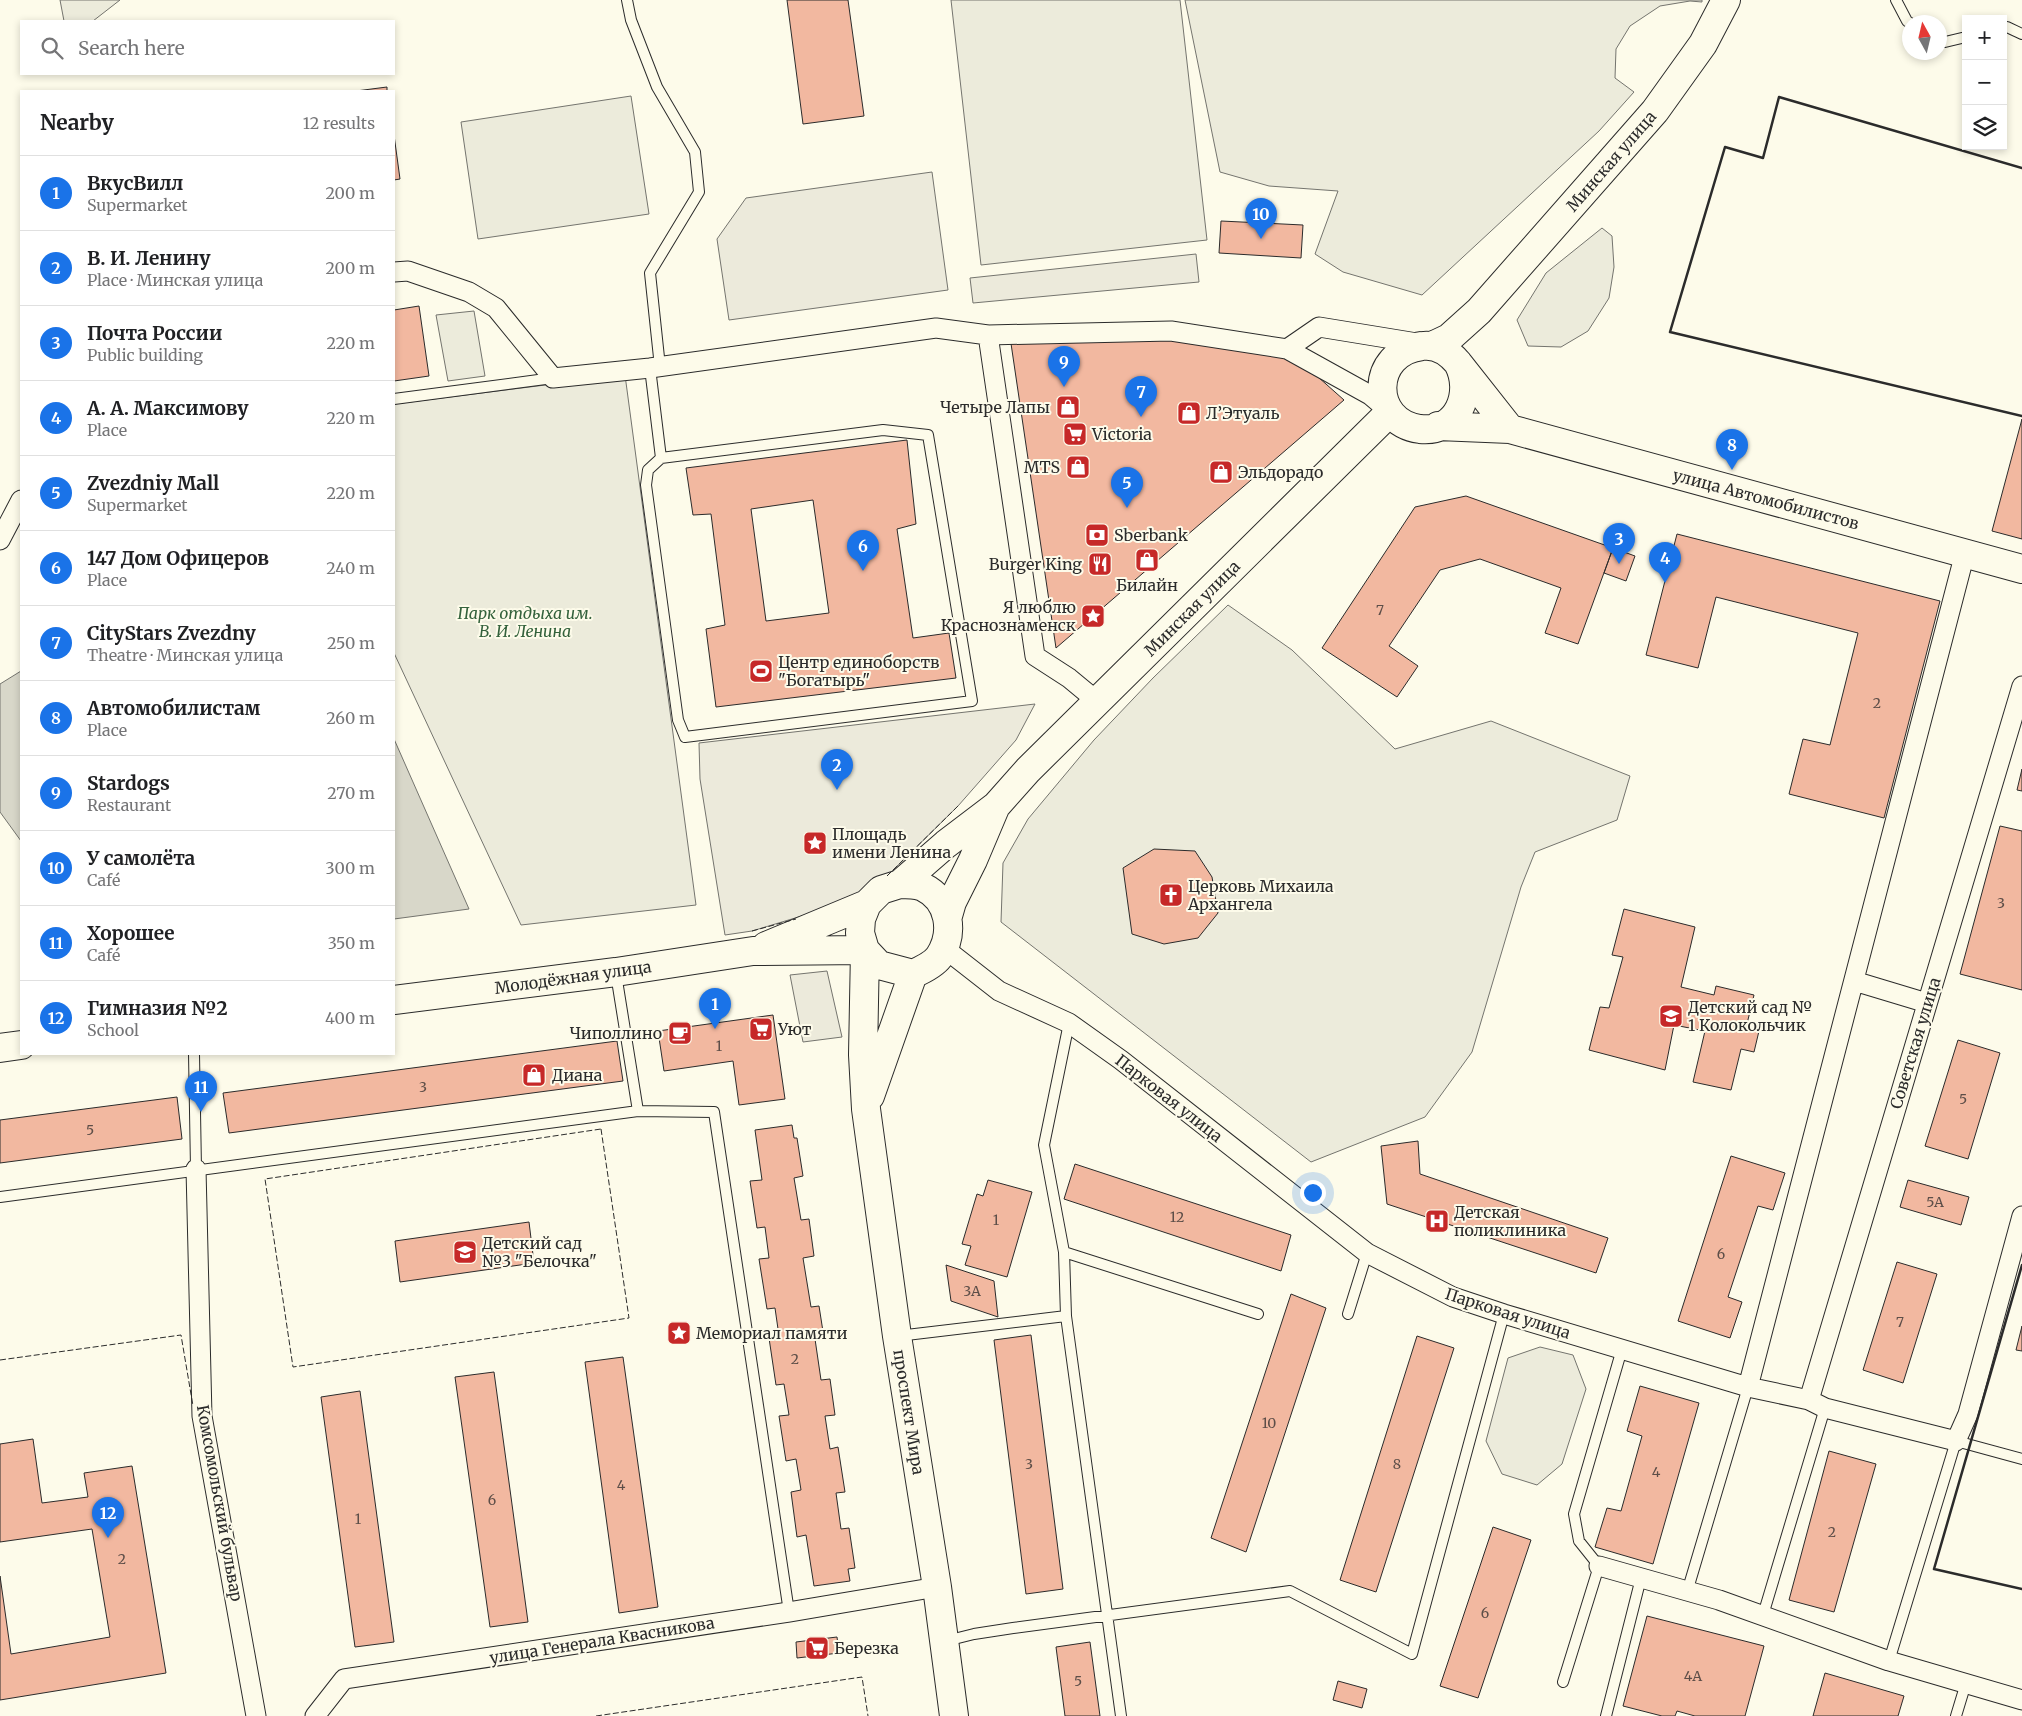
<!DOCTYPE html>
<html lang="en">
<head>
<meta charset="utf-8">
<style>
	body { margin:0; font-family:Merriweather,serif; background:#f2f2f2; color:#202124 }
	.controls { position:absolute; right:15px; top:15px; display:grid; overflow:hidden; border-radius:0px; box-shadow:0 2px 8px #0003 }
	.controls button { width:45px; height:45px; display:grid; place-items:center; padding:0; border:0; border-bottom:1px solid #e0e0e0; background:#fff; color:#202124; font:25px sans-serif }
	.compass { position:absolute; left:1902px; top:15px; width:45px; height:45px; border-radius:50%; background:#fff; box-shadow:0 2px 8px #0003; rotate:352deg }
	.you { position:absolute; left:1312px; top:1192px; width:18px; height:18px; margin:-12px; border:4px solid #fff; border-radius:50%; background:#1a73e8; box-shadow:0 0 0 8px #1a73e833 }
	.badge { display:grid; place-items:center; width:32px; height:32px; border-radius:50%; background:#1a73e8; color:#fff; font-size:16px; font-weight:700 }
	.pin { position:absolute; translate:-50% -41px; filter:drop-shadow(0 1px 2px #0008) }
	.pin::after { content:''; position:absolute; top:26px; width:18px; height:15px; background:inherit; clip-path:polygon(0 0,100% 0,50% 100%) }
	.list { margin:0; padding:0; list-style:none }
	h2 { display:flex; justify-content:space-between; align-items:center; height:65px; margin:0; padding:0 20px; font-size:21px }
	h2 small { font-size:16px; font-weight:400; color:#757577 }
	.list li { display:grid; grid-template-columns:32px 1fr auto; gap:15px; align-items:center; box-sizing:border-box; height:75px; padding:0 20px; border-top:1px solid #e0e0e0 }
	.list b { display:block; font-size:19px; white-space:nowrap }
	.list p { margin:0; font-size:16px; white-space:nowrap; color:#757577 }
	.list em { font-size:16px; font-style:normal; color:#757577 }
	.icon { flex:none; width:28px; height:28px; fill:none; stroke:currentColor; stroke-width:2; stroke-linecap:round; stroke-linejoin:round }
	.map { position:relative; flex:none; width:2022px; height:1716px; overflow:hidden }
	.search { position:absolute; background:#fff; box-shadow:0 2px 8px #0003; left:20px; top:20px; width:375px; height:55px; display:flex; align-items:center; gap:12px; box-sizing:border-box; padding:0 18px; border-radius:0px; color:#757577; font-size:19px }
	.panel { position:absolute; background:#fff; box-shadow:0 2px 8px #0003; left:20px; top:90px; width:375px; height:965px; border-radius:0px }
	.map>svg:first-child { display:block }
</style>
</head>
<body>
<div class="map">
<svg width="2022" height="1716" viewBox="0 0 2022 1716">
	<rect width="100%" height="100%" fill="#fdfbea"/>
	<!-- green -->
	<path fill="#ecebdb" stroke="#74746e" d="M60 0H120L93 21H64Z
		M951 0H1180L1207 240 981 265Z
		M1185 0H1702V2L1690 1 1660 6 1630 26 1616 49 1615 78 1634 92 1599 131 1422 295 1343 272 1315 254 1338 191 1269 186 1220 172Z
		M631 96 649 214 478 239 461 122Z
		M1602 228 1612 236 1614 267 1609 298 1588 331 1561 347 1528 346 1517 320 1546 273Z
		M474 311 485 376 448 381 436 315Z
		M625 375 696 905 521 925 394 653V404Z
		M1228 605 1292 650 1395 749 1491 721 1630 776 1617 820 1535 852 1521 887 1472 1052 1425 1117 1311 1162 1001 922 1003 863 1028 819 1094 740 1153 678Z
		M1540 1347 1573 1355 1586 1389 1562 1464 1537 1485 1502 1474 1486 1441 1508 1358Z"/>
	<!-- parking -->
	<path fill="#eceadb" stroke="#74746e" d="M932 172 948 290 729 320 717 239 746 198Z
		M1196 254 1199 282 973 303 970 278Z
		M1035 704 1016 740 958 806 883 880 845 903 752 931 725 935 700 779 699 743Z
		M827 971 842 1037 803 1042 790 975Z"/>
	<!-- water -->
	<path fill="#d8d7c9" stroke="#74746e" d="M21 671V841L0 812V684Z
		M394 739 469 909 394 919Z"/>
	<!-- building -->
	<path fill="#f2b8a0" stroke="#2b2b2b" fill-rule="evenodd" d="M787 0H848L864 116 803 124Z
		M387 87V91H356Z
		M394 135 400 179 394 180Z
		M1221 221 1303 225 1301 258 1219 253Z
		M419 306 429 376 394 381V310Z
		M1009 330 1282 345 1344 400 1056 648Z
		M2022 419V539L1992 531Z
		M907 440 916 524 897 529 913 638 949 633 956 678 716 707 706 629 725 625 711 514 693 515 686 468ZM813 500 829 613 766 621 751 509Z
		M1466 496 1613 548 1578 644 1545 633 1561 588 1480 559 1440 570 1389 646 1418 666 1397 697 1322 648 1415 507Z
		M1677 534 1940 601 1884 818 1789 794 1803 739 1830 745 1858 633 1716 597 1698 668 1646 655Z
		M1613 548 1635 556 1626 581 1604 573Z
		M2022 769V791L2017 790Z
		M2000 826 2022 831V990L1960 974Z
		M1154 849 1195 851 1212 877 1218 913 1198 938 1164 944 1132 934 1123 868Z
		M1624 909 1695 927 1681 987 1714 995 1716 986 1754 995 1746 1028 1759 1031 1754 1052 1741 1049 1731 1090 1693 1082 1705 1031 1674 1025 1665 1070 1589 1050 1600 1007 1609 1008 1623 957 1612 955Z
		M773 1015 785 1099 739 1105 733 1061 664 1071 658 1031Z
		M1958 1040 2000 1053 1968 1159 1925 1146Z
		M617 1041 623 1081 229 1133 223 1093Z
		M177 1097 182 1139 0 1163V1120Z
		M792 1125 794 1138H797L803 1176 794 1178 801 1220 809 1219 814 1256 803 1258 811 1307 819 1306 824 1338 815 1339 821 1380 830 1379 835 1415 825 1416 830 1449 838 1447 845 1492 836 1493 841 1529 849 1528 855 1568 848 1569 850 1581 814 1586 806 1535 797 1537 791 1492 801 1490 796 1459 786 1461 779 1416 789 1415 784 1384 776 1385 769 1338 779 1336 775 1308 767 1309 759 1259 769 1258 765 1227 757 1228 750 1181 762 1180 755 1130Z
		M1418 1141 1420 1174 1608 1238 1596 1273 1387 1204 1381 1146Z
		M1731 1156 1785 1173 1773 1210 1758 1206 1728 1297 1742 1302 1730 1338 1678 1321Z
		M1075 1164 1291 1235 1281 1271 1064 1199Z
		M988 1180 1032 1192 1007 1277 965 1265 971 1246 962 1244 977 1194 983 1196Z
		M1908 1180 1969 1197 1961 1225 1900 1207Z
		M529 1222 534 1263 400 1282 395 1241Z
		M1897 1262 1937 1274 1903 1383 1863 1370Z
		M946 1265 994 1281 998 1317 951 1301Z
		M1291 1294 1326 1308 1246 1552 1211 1538Z
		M2022 1326V1351L2016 1350Z
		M1031 1335 1063 1589 1026 1594 994 1340Z
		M1417 1336 1454 1348 1376 1592 1340 1580Z
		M623 1357 658 1607 619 1613 585 1362Z
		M494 1372 528 1622 490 1627 455 1377Z
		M1640 1386 1699 1403 1653 1564 1595 1547 1607 1508 1621 1511 1642 1436 1627 1431Z
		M360 1391 394 1642 355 1647 321 1397Z
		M33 1439 42 1503 88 1497 84 1473 132 1466 166 1673 0 1700V1576L11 1654 110 1637 92 1529 0 1542V1444Z
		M1829 1451 1876 1464 1834 1612 1789 1600Z
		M1493 1527 1531 1540 1478 1698 1440 1686Z
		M1647 1616 1764 1646 1745 1716H1695L1677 1711 1675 1716H1662L1623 1706Z
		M837 1637 839 1653 797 1658 796 1642Z
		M1090 1642 1100 1716H1065L1056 1647Z
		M1825 1673 1904 1696 1898 1716H1813Z
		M1338 1681 1367 1689 1362 1708 1333 1700Z"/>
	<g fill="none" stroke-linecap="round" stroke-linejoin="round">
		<!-- lane casing -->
		<g stroke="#2b2b2b" stroke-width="12">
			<path id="lane" d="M627 0 631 20 657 87 695 152 699 192 650 273 660 367
				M1896 0 1907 21 1910 23
				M2003 28 2007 27 2022 34
				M1940 39 1945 42 1966 37
				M650 368 661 458 883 430 928 435 972 701 685 737 678 720 646 485 648 470 661 458
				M394 399 553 378
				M616 974 638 1111
				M1069 1023 1044 1145 1064 1252 1066 1316 1121 1716
				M194 1054 196 1169
				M0 1197 638 1111 714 1112 789 1612
				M1064 1252 1258 1314
				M1348 1314 1367 1253
				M898 1336 1066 1316
				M1687 1592 1748 1387
				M1763 1615 1825 1408
				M946 1641 974 1634 1013 1628 1290 1591 1412 1654 1504 1314
				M1889 1661 1956 1441 2022 1459
				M1563 1682 1599 1566 1579 1541 1574 1514 1622 1349
				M1606 1716 1641 1578
				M1956 1716 1966 1683"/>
		</g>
		<!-- street casing -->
		<g stroke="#2b2b2b" stroke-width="21">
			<path id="street" d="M394 272 408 271 469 292 496 308 553 378 650 368 936 328 988 335 1171 331 1287 349 1370 395 1389 411
				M988 335 1035 656 1069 678 1098 702
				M1287 349 1319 327 1423 344
				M0 540 21 500
				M944 948 999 991 1069 1023 1121 1060 1367 1253 1453 1297 1504 1314 1748 1387 1809 1400 1825 1408 1956 1441 1968 1414 2022 1216
				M1854 981 1927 1003
				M196 1169 202 1416 256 1716
				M1748 1387 1965 553
				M1809 1400 2022 686
				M1599 1566 1719 1600 1889 1661 2022 1700
				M315 1716 344 1679 789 1612 937 1587"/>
		</g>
		<!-- secondary casing -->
		<g stroke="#2b2b2b" stroke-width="30">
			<path id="secondary" d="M1432 346 1449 338 1479 311 1655 111 1703 44 1726 0
				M1458 363C1474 393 1458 433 1420 429 1369 422 1370 352 1422 346 1436 344 1449 352 1458 363L1510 429
				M1438 426 1510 429 2022 569
				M900 884 946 844 996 806 1028 770 1390 412
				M900 884C908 884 916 884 923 887 950 900 955 933 939 957 934 964 922 970 913 974L879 965 865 950 860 933 861 919 867 904 881 890Z
				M948 916 952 902 973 860 995 808
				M766 946 867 904
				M865 950 863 1055 866 1109 897 1336 937 1587 954 1716
				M394 1000 616 972 753 951 865 950
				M0 1048 21 1045
				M870 1096 913 974"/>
		</g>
		<!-- lane -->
		<use href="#lane" stroke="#fdfbea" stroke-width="10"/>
		<!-- street -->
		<use href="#street" stroke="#fdfbea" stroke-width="19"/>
		<!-- secondary -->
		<use href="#secondary" stroke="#fdfbea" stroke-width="28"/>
		<!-- fence -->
		<path stroke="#2b2b2b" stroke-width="1" stroke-dasharray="6 2.5" stroke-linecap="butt" d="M887 876 958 806
			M752 931 796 919
			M601 1129 629 1318 293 1367 265 1179Z
			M0 1360 181 1335 193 1406
			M596 1716 862 1677 868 1716"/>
		<!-- wall -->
		<path stroke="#2b2b2b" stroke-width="2.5" d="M2022 168 1779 97 1763 158 1725 147 1670 332 2022 416
			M2022 1265 1934 1569 2022 1589"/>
	</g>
	<!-- icons -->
	<defs>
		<g id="shop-square" transform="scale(1.25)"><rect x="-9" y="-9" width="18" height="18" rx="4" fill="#c62828" stroke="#fdfbea"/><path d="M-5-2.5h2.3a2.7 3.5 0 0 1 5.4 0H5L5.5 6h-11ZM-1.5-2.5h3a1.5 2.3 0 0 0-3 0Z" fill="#fff"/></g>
		<g id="supermarket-square" transform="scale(1.25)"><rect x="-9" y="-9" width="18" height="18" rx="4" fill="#c62828" stroke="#fdfbea"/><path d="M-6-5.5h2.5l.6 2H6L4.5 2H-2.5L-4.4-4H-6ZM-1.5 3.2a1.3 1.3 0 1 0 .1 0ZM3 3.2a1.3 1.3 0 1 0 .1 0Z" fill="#fff"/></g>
		<g id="bank-square" transform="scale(1.25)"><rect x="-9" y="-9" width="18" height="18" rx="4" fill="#c62828" stroke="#fdfbea"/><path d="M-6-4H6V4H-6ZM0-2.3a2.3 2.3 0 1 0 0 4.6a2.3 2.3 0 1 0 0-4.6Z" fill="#fff"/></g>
		<g id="restaurant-square" transform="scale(1.25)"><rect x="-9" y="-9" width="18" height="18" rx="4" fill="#c62828" stroke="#fdfbea"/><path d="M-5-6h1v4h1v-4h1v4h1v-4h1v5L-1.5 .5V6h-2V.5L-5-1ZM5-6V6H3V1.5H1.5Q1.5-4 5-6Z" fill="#fff"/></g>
		<g id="sight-square" transform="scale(1.25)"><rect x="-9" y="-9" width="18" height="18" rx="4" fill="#c62828" stroke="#fdfbea"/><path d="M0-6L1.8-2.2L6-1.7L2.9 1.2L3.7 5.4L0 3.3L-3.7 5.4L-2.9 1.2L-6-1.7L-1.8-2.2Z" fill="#fff"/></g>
		<g id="stadium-square" transform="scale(1.25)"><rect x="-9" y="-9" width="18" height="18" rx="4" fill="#c62828" stroke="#fdfbea"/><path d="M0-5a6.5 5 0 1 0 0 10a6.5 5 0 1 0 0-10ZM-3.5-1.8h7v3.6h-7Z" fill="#fff"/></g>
		<g id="church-square" transform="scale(1.25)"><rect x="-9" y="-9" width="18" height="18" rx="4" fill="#c62828" stroke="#fdfbea"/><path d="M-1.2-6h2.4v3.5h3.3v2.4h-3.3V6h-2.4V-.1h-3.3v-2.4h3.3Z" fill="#fff"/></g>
		<g id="school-square" transform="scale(1.25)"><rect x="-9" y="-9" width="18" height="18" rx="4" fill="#c62828" stroke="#fdfbea"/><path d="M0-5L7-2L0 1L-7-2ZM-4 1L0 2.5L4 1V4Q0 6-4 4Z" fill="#fff"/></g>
		<g id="cafe-square" transform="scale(1.25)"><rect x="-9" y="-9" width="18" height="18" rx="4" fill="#c62828" stroke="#fdfbea"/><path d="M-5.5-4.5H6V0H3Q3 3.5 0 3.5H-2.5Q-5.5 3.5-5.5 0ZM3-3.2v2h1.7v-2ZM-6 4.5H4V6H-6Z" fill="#fff"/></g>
		<g id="hospital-square" transform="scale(1.25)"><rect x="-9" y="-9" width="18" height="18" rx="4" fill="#c62828" stroke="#fdfbea"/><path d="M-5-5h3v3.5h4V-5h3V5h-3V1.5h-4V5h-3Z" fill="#fff"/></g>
	</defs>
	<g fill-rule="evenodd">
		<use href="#shop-square" x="1068" y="407"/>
		<use href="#shop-square" x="1189" y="413"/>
		<use href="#supermarket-square" x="1075" y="434"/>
		<use href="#shop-square" x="1078" y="467"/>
		<use href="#shop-square" x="1221" y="472"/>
		<use href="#bank-square" x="1097" y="535"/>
		<use href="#shop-square" x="1147" y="560"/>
		<use href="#restaurant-square" x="1100" y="564"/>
		<use href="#sight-square" x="1093" y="616"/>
		<use href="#stadium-square" x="761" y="671"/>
		<use href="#sight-square" x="815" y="843"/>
		<use href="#church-square" x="1171" y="895"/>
		<use href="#school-square" x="1671" y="1016"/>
		<use href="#supermarket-square" x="761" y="1029"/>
		<use href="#cafe-square" x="680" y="1033"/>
		<use href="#shop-square" x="534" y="1075"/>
		<use href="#hospital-square" x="1437" y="1221"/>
		<use href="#school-square" x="465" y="1252"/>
		<use href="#sight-square" x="679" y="1333"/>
		<use href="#supermarket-square" x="817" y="1648"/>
	</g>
	<g text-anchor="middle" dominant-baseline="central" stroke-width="4" stroke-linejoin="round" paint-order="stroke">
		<!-- number labels -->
		<g font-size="14" fill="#5d4e48">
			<text x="1380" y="610">7</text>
			<text x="1877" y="703">2</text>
			<text x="2001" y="903">3</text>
			<text x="719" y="1046">1</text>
			<text x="423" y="1087">3</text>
			<text x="1963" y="1099">5</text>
			<text x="90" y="1130">5</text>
			<text x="1935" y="1202">5А</text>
			<text x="1177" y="1217">12</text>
			<text x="996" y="1220">1</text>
			<text x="1721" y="1254">6</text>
			<text x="972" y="1291">3А</text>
			<text x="1900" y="1322">7</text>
			<text x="795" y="1359">2</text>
			<text x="1269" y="1423">10</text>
			<text x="1029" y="1464">3</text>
			<text x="1397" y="1464">8</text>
			<text x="1656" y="1472">4</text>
			<text x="621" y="1485">4</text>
			<text x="492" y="1500">6</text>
			<text x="358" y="1519">1</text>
			<text x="1832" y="1532">2</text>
			<text x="122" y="1559">2</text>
			<text x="1485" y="1613">6</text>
			<text x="1693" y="1676">4А</text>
			<text x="1078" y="1681">5</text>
		</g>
		<!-- street labels -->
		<g font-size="16" fill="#2b2b2b" stroke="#fdfbea">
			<text transform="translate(1611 161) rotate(-49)">Минская улица</text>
			<text transform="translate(1766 499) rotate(15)">улица Автомобилистов</text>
			<text transform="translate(1192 608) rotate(-45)">Минская улица</text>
			<text transform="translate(573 977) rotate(-8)">Молодёжная улица</text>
			<text transform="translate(1915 1043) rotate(-73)">Советская улица</text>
			<text transform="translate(1169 1098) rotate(38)">Парковая улица</text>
			<text transform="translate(1508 1313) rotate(18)">Парковая улица</text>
			<text transform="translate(909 1412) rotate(81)">проспект Мира</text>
			<text transform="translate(220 1503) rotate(80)">Комсомольский бульвар</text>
			<text transform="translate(602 1640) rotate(-9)">улица Генерала Квасникова</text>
		</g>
		<!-- poi labels -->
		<g font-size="16" fill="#2b2b2b" stroke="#fdfbea" text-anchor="start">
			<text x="1050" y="407" text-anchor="end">Четыре Лапы</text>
			<text x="1206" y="413">Л’Этуаль</text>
			<text x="1092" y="434">Victoria</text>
			<text x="1060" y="467" text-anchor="end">MTS</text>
			<text x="1238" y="472">Эльдорадо</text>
			<text x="1114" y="535">Sberbank</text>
			<text x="1082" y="564" text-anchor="end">Burger King</text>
			<text x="1147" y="585" text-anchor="middle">Билайн</text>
			<text x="1076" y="607" text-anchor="end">Я люблю<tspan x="1076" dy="18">Краснознаменск</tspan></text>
			<text x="778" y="662">Центр единоборств<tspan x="778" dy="18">"Богатырь"</tspan></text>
			<text x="832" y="834">Площадь<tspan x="832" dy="18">имени Ленина</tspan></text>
			<text x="1188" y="886">Церковь Михаила<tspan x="1188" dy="18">Архангела</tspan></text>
			<text x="1688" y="1007">Детский сад №<tspan x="1688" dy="18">1 Колокольчик</tspan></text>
			<text x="778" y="1029">Уют</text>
			<text x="662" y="1033" text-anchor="end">Чиполлино</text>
			<text x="552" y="1075">Диана</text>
			<text x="1454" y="1212">Детская<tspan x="1454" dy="18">поликлиника</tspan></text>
			<text x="482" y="1243">Детский сад<tspan x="482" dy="18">№3 "Белочка"</tspan></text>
			<text x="696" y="1333">Мемориал памяти</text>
			<text x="834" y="1648">Березка</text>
		</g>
		<!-- park labels -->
		<g font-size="16" font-style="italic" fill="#34623c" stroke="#fdfbea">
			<text x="525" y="613">Парк отдыха им.<tspan x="525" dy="18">В. И. Ленина</tspan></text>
		</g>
	</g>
</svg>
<div class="controls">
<button>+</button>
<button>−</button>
<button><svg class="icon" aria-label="layers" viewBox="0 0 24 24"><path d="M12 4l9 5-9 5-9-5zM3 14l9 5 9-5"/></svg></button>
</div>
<svg class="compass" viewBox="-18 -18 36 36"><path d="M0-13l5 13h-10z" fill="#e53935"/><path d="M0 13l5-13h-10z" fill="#757577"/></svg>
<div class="you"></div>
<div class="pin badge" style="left:715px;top:1029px">1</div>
<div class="pin badge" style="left:837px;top:790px">2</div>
<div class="pin badge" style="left:1619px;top:564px">3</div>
<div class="pin badge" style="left:1665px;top:583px">4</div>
<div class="pin badge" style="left:1127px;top:508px">5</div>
<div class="pin badge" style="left:863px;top:571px">6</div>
<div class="pin badge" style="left:1141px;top:417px">7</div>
<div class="pin badge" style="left:1732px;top:470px">8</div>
<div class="pin badge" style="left:1064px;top:387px">9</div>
<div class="pin badge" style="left:1261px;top:239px">10</div>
<div class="pin badge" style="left:201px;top:1112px">11</div>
<div class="pin badge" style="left:108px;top:1538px">12</div>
<div class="search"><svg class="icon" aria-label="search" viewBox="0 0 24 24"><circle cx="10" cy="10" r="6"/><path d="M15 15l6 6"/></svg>Search here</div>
<section class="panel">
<h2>Nearby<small>12 results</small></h2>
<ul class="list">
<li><span class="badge">1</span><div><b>ВкусВилл</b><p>Supermarket</p></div><em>200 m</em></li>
<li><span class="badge">2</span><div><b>В. И. Ленину</b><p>Place · Минская улица</p></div><em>200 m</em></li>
<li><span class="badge">3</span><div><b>Почта России</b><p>Public building</p></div><em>220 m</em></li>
<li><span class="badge">4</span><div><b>А. А. Максимову</b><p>Place</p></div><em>220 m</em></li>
<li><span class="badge">5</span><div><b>Zvezdniy Mall</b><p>Supermarket</p></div><em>220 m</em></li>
<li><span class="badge">6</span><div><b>147 Дом Офицеров</b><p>Place</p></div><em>240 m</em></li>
<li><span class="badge">7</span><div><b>CityStars Zvezdny</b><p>Theatre · Минская улица</p></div><em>250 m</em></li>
<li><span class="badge">8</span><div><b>Автомобилистам</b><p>Place</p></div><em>260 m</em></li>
<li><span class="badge">9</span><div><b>Stardogs</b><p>Restaurant</p></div><em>270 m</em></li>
<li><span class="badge">10</span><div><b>У самолёта</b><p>Café</p></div><em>300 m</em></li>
<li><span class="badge">11</span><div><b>Хорошее</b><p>Café</p></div><em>350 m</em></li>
<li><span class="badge">12</span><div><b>Гимназия №2</b><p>School</p></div><em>400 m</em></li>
</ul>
</section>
</div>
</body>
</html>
